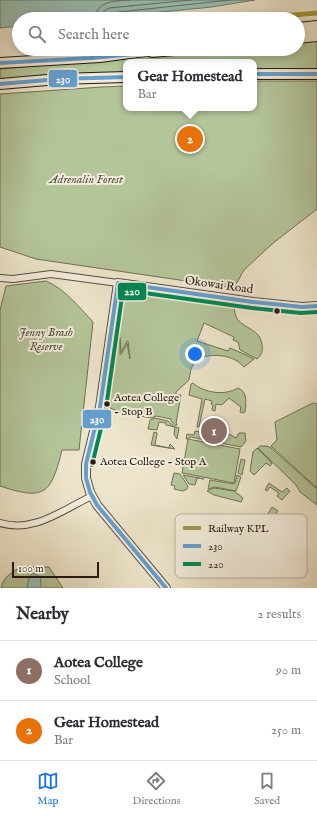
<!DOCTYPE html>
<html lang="en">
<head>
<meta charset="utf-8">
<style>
	body { margin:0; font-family:"IM FELL English",serif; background:#f2f2f3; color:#2b2b33 }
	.scale { position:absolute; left:12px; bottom:10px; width:87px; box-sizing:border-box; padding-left:4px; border:2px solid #2a1b14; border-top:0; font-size:11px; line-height:14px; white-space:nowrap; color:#2a1b14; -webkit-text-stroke:3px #f3eedd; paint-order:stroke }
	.you { position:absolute; left:195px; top:354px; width:14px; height:14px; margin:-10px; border:3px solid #fff; border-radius:50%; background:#1a73e8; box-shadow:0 0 0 6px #1a73e833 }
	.badge { display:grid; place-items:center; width:26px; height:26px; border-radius:50%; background:#1a73e8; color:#fff; font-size:13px; font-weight:700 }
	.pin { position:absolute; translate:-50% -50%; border:2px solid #fff; box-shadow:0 1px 4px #0006 }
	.popup { position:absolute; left:123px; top:59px; width:134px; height:52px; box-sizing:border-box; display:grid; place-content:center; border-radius:8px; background:#fff; filter:drop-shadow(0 1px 3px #0005); font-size:13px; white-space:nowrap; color:#7c7c81 }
	.popup b { font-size:15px; color:#2b2b33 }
	.popup::after { content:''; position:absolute; left:50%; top:100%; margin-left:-8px; border:8px solid transparent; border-top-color:#fff }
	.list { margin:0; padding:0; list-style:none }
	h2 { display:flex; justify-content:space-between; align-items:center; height:52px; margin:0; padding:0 16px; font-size:17px }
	h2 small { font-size:13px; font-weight:400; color:#7c7c81 }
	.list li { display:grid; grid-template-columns:26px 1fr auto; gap:12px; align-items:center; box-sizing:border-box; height:60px; padding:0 16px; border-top:1px solid #e1e1e2 }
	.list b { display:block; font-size:15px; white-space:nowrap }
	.list p { margin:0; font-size:13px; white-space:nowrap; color:#7c7c81 }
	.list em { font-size:13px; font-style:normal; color:#7c7c81 }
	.icon { flex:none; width:22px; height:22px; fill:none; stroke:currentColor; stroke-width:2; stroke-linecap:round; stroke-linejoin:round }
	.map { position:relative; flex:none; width:317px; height:588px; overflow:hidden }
	.search { position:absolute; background:#fff; box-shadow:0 2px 10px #0003; left:12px; right:12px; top:12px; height:44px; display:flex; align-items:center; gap:10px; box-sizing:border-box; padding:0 14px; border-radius:22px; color:#7c7c81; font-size:15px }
	.sheet { height:172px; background:#fff }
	nav { display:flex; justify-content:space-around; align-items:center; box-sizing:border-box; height:56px; border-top:1px solid #e1e1e2; background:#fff; font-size:11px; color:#7c7c81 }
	nav a { display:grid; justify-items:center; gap:2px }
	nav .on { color:#1a73e8 }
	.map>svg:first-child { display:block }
</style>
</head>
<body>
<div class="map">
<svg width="317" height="588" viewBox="0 0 317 588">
	<rect width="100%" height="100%" fill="#ede5cb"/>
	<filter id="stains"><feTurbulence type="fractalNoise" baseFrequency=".005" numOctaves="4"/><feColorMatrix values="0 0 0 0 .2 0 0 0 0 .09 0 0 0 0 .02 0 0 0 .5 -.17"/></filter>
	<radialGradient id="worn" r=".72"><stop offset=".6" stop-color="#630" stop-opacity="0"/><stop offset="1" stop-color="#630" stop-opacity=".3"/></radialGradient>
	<!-- green -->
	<path fill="#b4c59a" stroke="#6f7057" d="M317 41V69H254V62H126V74L0 81V69L226 49H298V42Z
		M254 81H317V209L272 244 244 270 234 288 36 259 0 247V94L102 87 126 86V108H254Z
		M46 281C65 289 79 307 93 322L79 450H62C51 494 45 501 0 486V310L6 286Z
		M130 293 234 308C235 312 235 316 238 320 246 329 260 330 262 344 263 351 262 354 257 359L240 350 238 342 233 340 234 337 204 323 197 341 228 351 230 348 246 355 254 359 244 367C242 365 240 363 237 361 226 354 206 353 196 361L189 353 188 354 194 363 191 369 189 380 176 392V394L181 395 176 423 177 424 176 426 171 421V419L156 416 152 418 122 413 108 407 118 337 120 338V355L122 353 127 343 130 359 128 341H127L121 353 120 337H118L123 300 126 296Z
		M193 383C204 393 225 396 238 388 248 392 246 403 245 412L243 413 240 412 241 407 229 398 222 405 216 404 215 411 212 410 213 405 211 404 212 401 205 399 199 427H197L202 399 189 395 191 384Z
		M313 403 317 404V488L271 446 277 440 275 422Z
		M155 418 168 421 175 427 179 428 177 439 174 434 175 427 166 425V423L159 422 157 430 148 429 150 420Z
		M210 420 217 421 219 424 210 430H208Z
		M221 427 229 434 236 438 239 433H245L246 441 241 447 216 442 217 438 213 432Z
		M195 431 210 434 214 439V442L191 437 186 439 187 434 194 435Z
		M154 432 157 433 155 445 169 448 170 444 175 449 151 445Z
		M188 439 240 449 234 483 182 473Z
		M260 446H265L270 447 317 489V505L300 492 296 485 258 448Z
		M257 448 272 463 270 466 266 463 254 475 250 471 253 452Z
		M241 459 245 460 242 475 238 473Z
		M174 473 180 474 188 486 187 489 183 491 174 489 175 486 171 485Z
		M183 475 204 479 197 478 195 485 189 484Z
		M237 475 241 477 236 491 215 487 208 489 210 480 233 484 235 483Z
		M269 483 282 492 287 488 290 491 282 500 277 496 279 493 270 487 267 491 265 490Z
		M214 488 234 491 243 498 241 502 214 495 207 491Z
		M272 507 278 511 272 519 267 515Z
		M21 567H49L63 588H1C4 576 11 573 21 567Z"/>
	<!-- water -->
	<path fill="#99bfb4" stroke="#6d7d74" d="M0 0H255L212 7 91 19H19V26L0 28Z
		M33 573 40 577 41 583V588H27L29 577Z"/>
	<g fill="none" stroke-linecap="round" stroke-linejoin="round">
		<!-- shore -->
		<path stroke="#626d64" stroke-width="1" d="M95 19C96 0 116 1 130 0
			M101 19 103 12 109 8 191 0
			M106 19 107 15 110 13 230 0"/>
		<!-- minor casing -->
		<g stroke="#5b4e42" stroke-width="8">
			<path id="minor" d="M0 278 13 279 51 274 118 283
				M0 523C35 533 62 510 92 496"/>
		</g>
		<!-- tertiary casing -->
		<g stroke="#5b4e42" stroke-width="10">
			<path id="tertiary" d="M166 588 97 505 90 492 86 478V464L100 407 118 283 253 302 302 307 317 306"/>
		</g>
		<!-- primary casing -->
		<g stroke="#2a1b14" stroke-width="12">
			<path id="primary" d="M298 28 317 26
				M298 38 317 36
				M152 52 185 49
				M0 63 100 57 159 49
				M254 74H317
				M0 84 59 79 126 77"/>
		</g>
		<!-- minor -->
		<use href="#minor" stroke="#f3eedd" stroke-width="6"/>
		<!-- tertiary -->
		<use href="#tertiary" stroke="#f3eedd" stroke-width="8"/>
		<!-- primary -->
		<use href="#primary" stroke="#ede5cb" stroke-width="10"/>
		<!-- bus-1 casing -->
		<g stroke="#f3eedd" stroke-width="7">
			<path id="bus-1" d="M0 63 91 58 185 49
				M254 74H317
				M0 84 59 79 126 77
				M118 283 100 407 86 464V478L90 492 97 505 166 588
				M118 283 253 302 302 307 317 306"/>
		</g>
		<!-- bus-2 casing -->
		<g stroke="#f3eedd" stroke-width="7">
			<path id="bus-2" d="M92 465 106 408 123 290 252 308 301 313 317 312"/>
		</g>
		<!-- bus-1 -->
		<use href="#bus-1" stroke="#659ecf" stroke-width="4"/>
		<!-- bus-2 -->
		<use href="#bus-2" stroke="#008854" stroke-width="4"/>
		<!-- rail-1 casing -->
		<g stroke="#f3eedd" stroke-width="8">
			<path id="rail-1" d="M244 19 317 13"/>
		</g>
		<!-- rail-1 -->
		<use href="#rail-1" stroke="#a19a3f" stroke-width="5"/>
	</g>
	<!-- markers -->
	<g fill="#2a1b14" stroke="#f3eedd" stroke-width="1.5">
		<circle cx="277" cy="311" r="3.5"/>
		<circle cx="107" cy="404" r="3.5"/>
		<circle cx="93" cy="462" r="3.5"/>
	</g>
	<g text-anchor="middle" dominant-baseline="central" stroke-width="4" stroke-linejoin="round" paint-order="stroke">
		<!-- bus labels -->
		<g font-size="11" fill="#2a1b14" stroke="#f3eedd" text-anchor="start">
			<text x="114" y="398">Aotea College<tspan x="114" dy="14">- Stop B</tspan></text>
			<text x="100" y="462">Aotea College - Stop A</text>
		</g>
		<!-- park labels -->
		<g font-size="12" font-style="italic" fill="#534e3c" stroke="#f3eedd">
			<text x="86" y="179">Adrenalin Forest</text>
			<text x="46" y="332">Jenny Brash<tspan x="46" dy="14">Reserve</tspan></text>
		</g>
		<!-- street labels -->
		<g font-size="12" fill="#2a1b14" stroke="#f3eedd">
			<text transform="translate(219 285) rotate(8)">Okowai Road</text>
		</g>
	</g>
	<!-- legend -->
	<rect x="175" y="514" width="132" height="64" rx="6" fill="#f3eedd" stroke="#b7afa1" stroke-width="1"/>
	<rect x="183" y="526" width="18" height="4" fill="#a19a3f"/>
	<rect x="183" y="544" width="18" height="4" fill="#659ecf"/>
	<rect x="183" y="562" width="18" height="4" fill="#008854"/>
	<g font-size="11" fill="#2a1b14">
		<text x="208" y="532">Railway KPL</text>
		<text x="208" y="550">230</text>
		<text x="208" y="568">220</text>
	</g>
	<g stroke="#f3eedd" stroke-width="1.5">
		<rect x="48" y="69" width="30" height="19" rx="4" fill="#659ecf"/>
		<rect x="117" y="282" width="30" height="19" rx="4" fill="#008854"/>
		<rect x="82" y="409" width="30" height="20" rx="4" fill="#659ecf"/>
	</g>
	<g font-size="11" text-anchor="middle" font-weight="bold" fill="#fff">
		<text x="63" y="83">230</text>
		<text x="132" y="295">220</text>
		<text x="97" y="423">230</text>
	</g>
	<rect width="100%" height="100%" filter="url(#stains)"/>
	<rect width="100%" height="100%" fill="url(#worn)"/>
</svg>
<div class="scale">100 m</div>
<div class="you"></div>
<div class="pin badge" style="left:214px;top:431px;background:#8d6e63">1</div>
<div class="pin badge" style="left:190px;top:139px;background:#e8710a">2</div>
<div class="popup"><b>Gear Homestead</b>Bar</div>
<div class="search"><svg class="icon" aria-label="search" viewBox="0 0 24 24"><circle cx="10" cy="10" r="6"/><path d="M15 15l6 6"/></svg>Search here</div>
</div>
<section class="sheet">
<h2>Nearby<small>2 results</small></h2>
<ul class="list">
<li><span class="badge" style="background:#8d6e63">1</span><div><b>Aotea College</b><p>School</p></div><em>90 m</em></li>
<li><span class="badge" style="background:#e8710a">2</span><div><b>Gear Homestead</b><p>Bar</p></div><em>250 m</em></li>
</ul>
</section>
<nav>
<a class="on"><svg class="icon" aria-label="map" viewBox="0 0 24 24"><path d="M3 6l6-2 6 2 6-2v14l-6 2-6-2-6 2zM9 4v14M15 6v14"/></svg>Map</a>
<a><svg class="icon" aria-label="directions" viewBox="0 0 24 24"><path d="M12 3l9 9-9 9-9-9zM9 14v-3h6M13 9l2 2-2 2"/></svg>Directions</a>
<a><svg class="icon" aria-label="saved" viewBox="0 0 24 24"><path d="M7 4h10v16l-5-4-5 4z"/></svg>Saved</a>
</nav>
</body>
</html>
